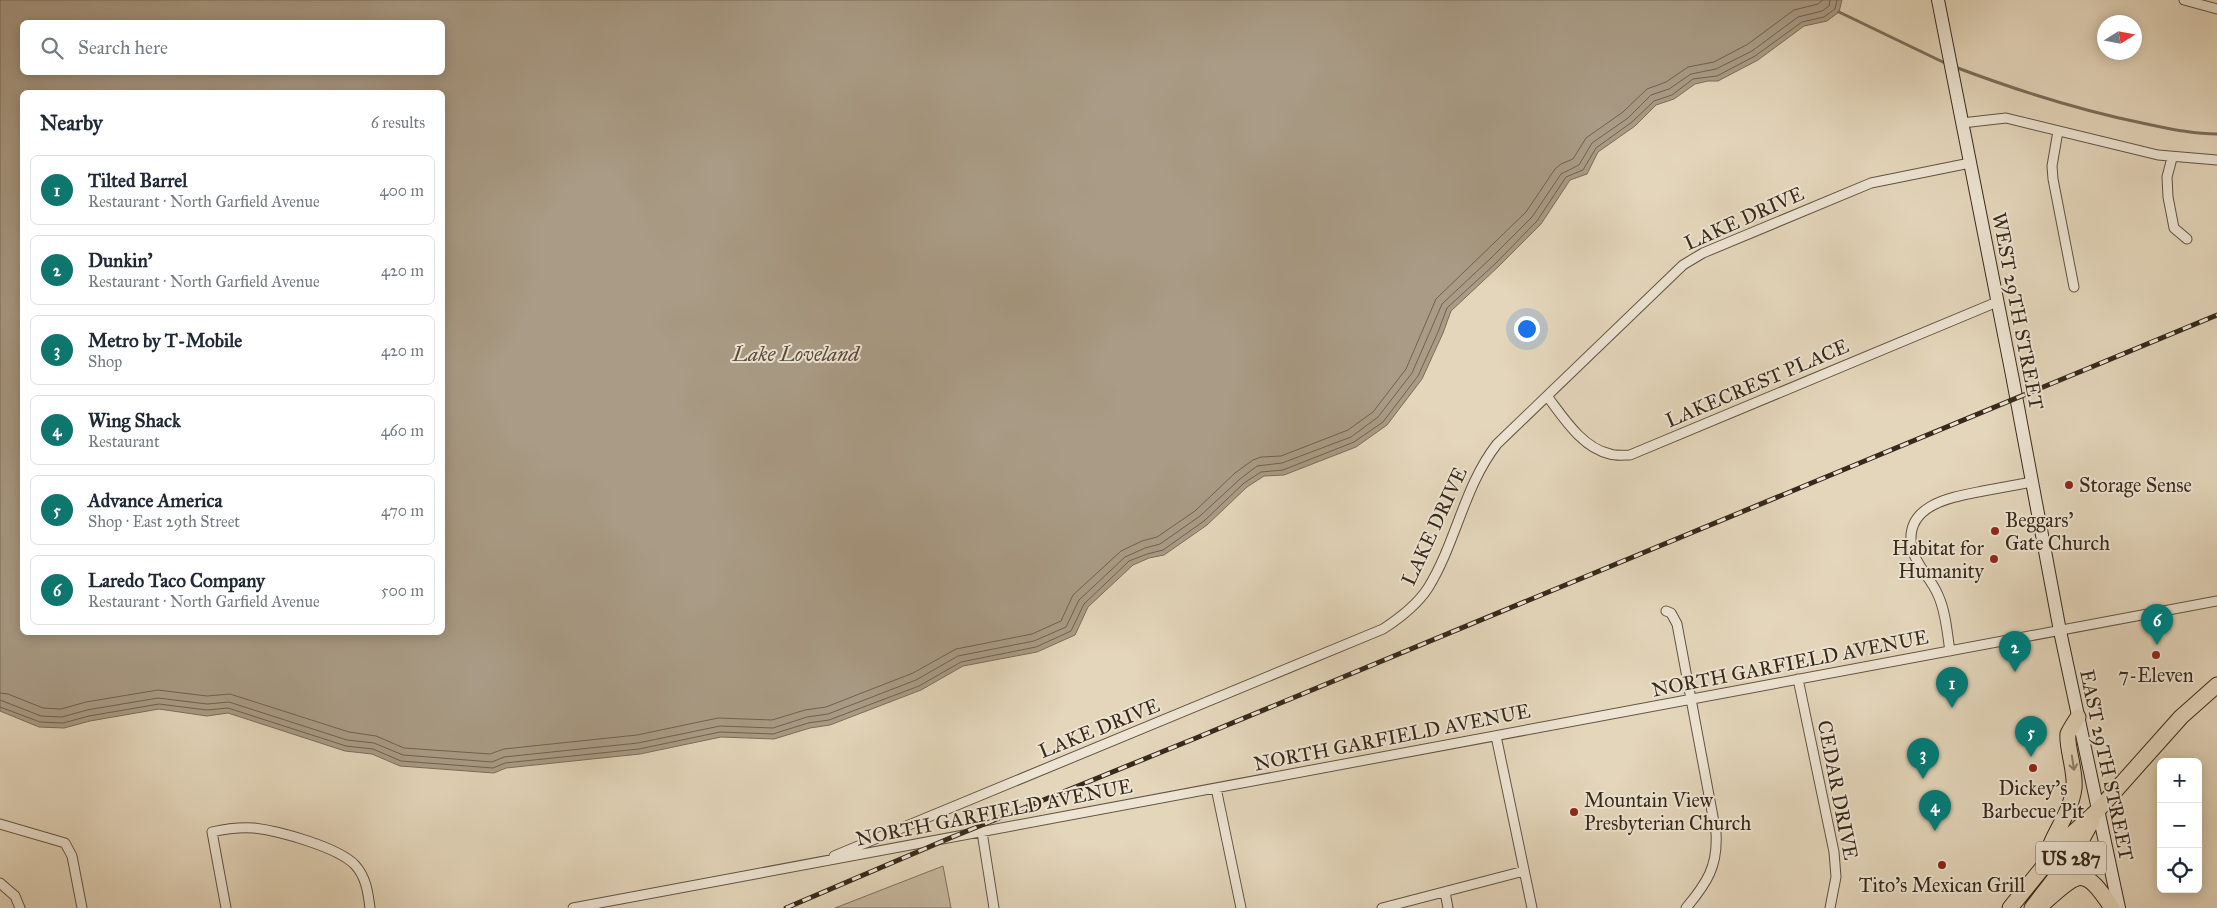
<!DOCTYPE html>
<html lang="en">
<head>
<meta charset="utf-8">
<style>
	body { margin:0; font-family:"IM FELL Great Primer",serif; background:#f6f6f7; color:#1f2937 }
	.controls { position:absolute; right:15px; bottom:15px; display:grid; overflow:hidden; border-radius:8px; box-shadow:0 2px 12px #0003 }
	.controls button { width:45px; height:45px; display:grid; place-items:center; padding:0; border:0; border-bottom:1px solid #e0e1e3; background:#fff; color:#1f2937; font:25px sans-serif }
	.compass { position:absolute; left:2097px; top:15px; width:45px; height:45px; border-radius:50%; background:#fff; box-shadow:0 2px 12px #0003; rotate:79deg }
	.you { position:absolute; left:1526px; top:328px; width:18px; height:18px; margin:-12px; border:4px solid #fff; border-radius:50%; background:#1a73e8; box-shadow:0 0 0 8px #1a73e833 }
	.badge { display:grid; place-items:center; width:32px; height:32px; border-radius:50%; background:#0f766e; color:#fff; font-size:16px; font-weight:700 }
	.pin { position:absolute; translate:-50% -41px; filter:drop-shadow(0 1px 2px #0008) }
	.pin::after { content:''; position:absolute; top:26px; width:18px; height:15px; background:inherit; clip-path:polygon(0 0,100% 0,50% 100%) }
	.list { margin:0; padding:0; list-style:none }
	h2 { display:flex; justify-content:space-between; align-items:center; height:65px; margin:0; padding:0 20px; font-size:21px }
	h2 small { font-size:16px; font-weight:400; color:#747a83 }
	.list li { display:grid; grid-template-columns:32px 1fr auto; gap:15px; align-items:center; box-sizing:border-box; height:70px; margin:0 10px 10px; padding:0 10px; border:1px solid #e0e1e3; border-radius:8px }
	.list b { display:block; font-size:19px; white-space:nowrap }
	.list p { margin:0; font-size:16px; white-space:nowrap; color:#747a83 }
	.list em { font-size:16px; font-style:normal; color:#747a83 }
	.icon { flex:none; width:28px; height:28px; fill:none; stroke:currentColor; stroke-width:2; stroke-linecap:round; stroke-linejoin:round }
	.map { position:relative; flex:none; width:2217px; height:908px; overflow:hidden }
	.search { position:absolute; background:#fff; box-shadow:0 2px 12px #0003; left:20px; top:20px; width:425px; height:55px; display:flex; align-items:center; gap:12px; box-sizing:border-box; padding:0 18px; border-radius:8px; color:#747a83; font-size:19px }
	.panel { position:absolute; background:#fff; box-shadow:0 2px 12px #0003; left:20px; top:90px; width:425px; height:545px; border-radius:8px }
	.map>svg:first-child { display:block }
</style>
</head>
<body>
<div class="map">
<svg width="2217" height="908" viewBox="0 0 2217 908">
	<rect width="100%" height="100%" fill="#e4d6bb"/>
	<filter id="stains"><feTurbulence type="fractalNoise" baseFrequency=".004" numOctaves="4"/><feColorMatrix values="0 0 0 0 .2 0 0 0 0 .09 0 0 0 0 .02 0 0 0 .5 -.17"/></filter>
	<radialGradient id="worn" r=".72"><stop offset=".6" stop-color="#630" stop-opacity="0"/><stop offset="1" stop-color="#630" stop-opacity=".3"/></radialGradient>
	<!-- green -->
	<path fill="#c7b9a0" stroke="#7f715e" d="M943 866 951 908H835Z"/>
	<!-- water -->
	<path fill="#a99b85" stroke="#7b6d5b" fill-rule="evenodd" d="M0 0H1842L1839 12 1827 21 1804 26 1758 60 1718 81H1708L1695 84 1674 99 1656 105 1635 126 1598 152 1587 174 1570 180 1541 224 1499 266 1451 311 1443 333 1422 379 1387 425 1356 447 1284 475 1264 476 1247 487 1207 525 1164 555 1149 558 1133 565 1088 607 1075 635 1037 652 963 666 921 690 830 725 810 728 774 739 721 737 640 754 506 768 494 773 400 766 372 754 345 751 228 713 207 716 159 709 90 721 64 728 39 727 0 711ZM22 22H442V72H22ZM22 92H442V632H22Z"/>
	<g fill="none" stroke-linecap="round" stroke-linejoin="round">
		<!-- shore -->
		<path stroke="#706250" stroke-width="1" d="M0 693 8 694 43 708 61 709 86 702 158 690 207 696 230 694 349 732 376 736 404 748 490 754 504 749 637 735 718 718 772 720 805 710 826 707 913 673 956 649 1032 634 1061 621 1073 595 1121 551 1142 541 1157 537 1195 511 1235 473 1253 460 1261 457 1281 456 1348 430 1373 412 1406 369 1436 299 1526 212 1555 169 1561 164 1573 159 1586 138 1623 112 1647 89 1666 82 1688 67 1714 62 1748 44 1794 10 1818 4 1823 0
			M0 700 41 716 62 717 87 710 158 698 207 704 229 702 347 740 374 743 403 755 492 762 504 757 638 743 720 726 773 728 807 717 828 714 916 680 958 656 1034 641 1066 627 1079 600 1125 557 1145 548 1160 544 1200 516 1240 479 1257 466 1282 463 1351 437 1378 417 1412 373 1442 304 1491 258 1532 217 1561 174 1579 165 1592 143 1628 118 1651 95 1669 89 1691 74 1716 69 1752 51 1798 17 1822 11 1829 6 1830 0
			M0 707 40 722 63 723 89 716 159 704 207 710 228 708 346 746 373 749 401 761 493 768 505 763 639 749 720 732 773 734 808 723 829 720 919 686 961 662 1036 647 1071 631 1084 604 1129 561 1147 554 1163 550 1204 521 1244 483 1261 472 1283 470 1354 442 1383 422 1418 376 1438 332 1447 308 1496 263 1537 221 1566 177 1583 170 1596 148 1632 122 1654 101 1672 95 1693 79 1717 76 1755 56 1802 22 1824 17 1835 9 1837 0"/>
		<!-- stream -->
		<path stroke="#7b6d5b" stroke-width="3" d="M1839 12 1947 64
			M1955 67C2016 90 2078 110 2142 123 2167 128 2191 134 2217 134"/>
		<!-- street casing -->
		<g stroke="#625443" stroke-width="11">
			<path id="street" d="M2184 0 2217 9
				M1962 123 2006 118 2158 155 2217 160
				M2058 131 2052 166 2053 179 2074 287
				M2172 158 2167 177 2168 197 2174 228 2187 239
				M1547 396C1563 417 1582 448 1610 454 1616 456 1623 455 1630 455L1997 302
				M1666 611 1671 613 1677 624 1716 833C1718 866 1707 883 1686 908
				M1950 651C1947 633 1946 612 1938 595 1931 578 1916 566 1912 548 1903 504 1953 497 1983 491 1999 488 2016 485 2032 482
				M1798 679 1834 852 1836 877 1830 908
				M1496 736 1532 908
				M1216 788 1241 908
				M0 824 65 843 72 856 82 908
				M982 832 994 908
				M834 856 1383 629C1400 618 1417 605 1428 588 1456 543 1464 486 1497 444L1683 265 1703 253 1871 183 1970 163
				M0 883 15 896 20 908
				M1445 892 1448 908
				M226 908 212 832C225 829 240 827 254 828 279 831 338 847 355 865 366 877 368 892 370 908
				M573 908 2217 601
				M1382 908 1524 871"/>
		</g>
		<!-- secondary casing -->
		<g stroke="#37291b" stroke-width="14">
			<path id="secondary" d="M1938 0 2012 375 2060 631 2119 908"/>
		</g>
		<!-- highway casing -->
		<g stroke="#37291b" stroke-width="17">
			<path id="highway" d="M2046 857C2053 833 2071 813 2074 788 2076 772 2066 745 2068 734 2070 729 2075 722 2078 717
				M2045 902C2080 871 2085 866 2112 908
				M2010 908 2064 841 2098 810 2181 717 2217 685
				M2032 908 2073 855 2092 821"/>
		</g>
		<!-- street -->
		<use href="#street" stroke="#ede4d3" stroke-width="9"/>
		<!-- secondary -->
		<use href="#secondary" stroke="#ede4d3" stroke-width="12"/>
		<!-- highway -->
		<use href="#highway" stroke="#e4d6bb" stroke-width="15"/>
		<!-- rail casing -->
		<g stroke="#37291b" stroke-width="5">
			<path id="rail" d="M786 908 950 838 1196 738 2217 315"/>
		</g>
		<!-- rail -->
		<use href="#rail" stroke="#ede4d3" stroke-width="3" stroke-dasharray="9" stroke-linecap="butt"/>
	</g>
	<!-- one-way arrows -->
	<defs><path id="oneway-shaft" d="M-6 0H5M1.5-3L5.5 0L1.5 3" fill="none" stroke-width="1.6" stroke-linecap="round" stroke-linejoin="round" transform="scale(1.25)"/></defs>
	<use stroke="#8e806b" href="#oneway-shaft" transform="translate(2073 763) rotate(81)"/>
	<!-- markers -->
	<g fill="#8f2418" stroke="#ede4d3" stroke-width="2">
		<circle cx="2069" cy="485" r="5"/>
		<circle cx="1995" cy="531" r="5"/>
		<circle cx="1994" cy="559" r="5"/>
		<circle cx="2156" cy="655" r="5"/>
		<circle cx="2033" cy="768" r="5"/>
		<circle cx="1574" cy="812" r="5"/>
		<circle cx="1942" cy="865" r="5"/>
	</g>
	<g text-anchor="middle" dominant-baseline="central" stroke-width="4" stroke-linejoin="round" paint-order="stroke">
		<!-- shield labels -->
		<rect fill="#ede4d3" stroke="#6e6152" stroke-width="1" x="2036" y="841.5" width="70" height="33" rx="4"/>
		<g font-size="19" font-weight="bold" fill="#37291b">
			<text x="2071" y="858">US 287</text>
		</g>
		<!-- street labels -->
		<g font-size="20" fill="#37291b" stroke="#ede4d3">
			<text transform="translate(1744 218) rotate(-24)">LAKE DRIVE</text>
			<text transform="translate(2018 311) rotate(79)">WEST 29TH STREET</text>
			<text transform="translate(1757 383) rotate(-23)">LAKECREST PLACE</text>
			<text transform="translate(1434 526) rotate(-65)">LAKE DRIVE</text>
			<text transform="translate(1790 663) rotate(-11)">NORTH GARFIELD AVENUE</text>
			<text transform="translate(1099 728) rotate(-22)">LAKE DRIVE</text>
			<text transform="translate(1392 737) rotate(-11)">NORTH GARFIELD AVENUE</text>
			<text transform="translate(2107 765) rotate(78)">EAST 29TH STREET</text>
			<text transform="translate(1838 790) rotate(79)">CEDAR DRIVE</text>
			<text transform="translate(994 812) rotate(-11)">NORTH GARFIELD AVENUE</text>
		</g>
		<!-- poi labels -->
		<g font-size="20" fill="#37291b" stroke="#ede4d3" text-anchor="start">
			<text x="2079" y="485">Storage Sense</text>
			<text x="2005" y="520">Beggars'<tspan x="2005" dy="23">Gate Church</tspan></text>
			<text x="1984" y="548" text-anchor="end">Habitat for<tspan x="1984" dy="23">Humanity</tspan></text>
			<text x="2156" y="675" text-anchor="middle">7-Eleven</text>
			<text x="2033" y="788" text-anchor="middle">Dickey's<tspan x="2033" dy="23">Barbecue Pit</tspan></text>
			<text x="1584" y="800">Mountain View<tspan x="1584" dy="23">Presbyterian Church</tspan></text>
			<text x="1942" y="885" text-anchor="middle">Tito's Mexican Grill</text>
		</g>
		<!-- water labels -->
		<g font-size="21" font-style="italic" fill="#594b3b" stroke="#ede4d3">
			<text x="796" y="354">Lake Loveland</text>
		</g>
	</g>
	<rect width="100%" height="100%" filter="url(#stains)"/>
	<rect width="100%" height="100%" fill="url(#worn)"/>
</svg>
<div class="controls">
<button>+</button>
<button>−</button>
<button><svg class="icon" aria-label="locate" viewBox="0 0 24 24"><circle cx="12" cy="12" r="6"/><path d="M12 2v4M12 18v4M2 12h4M18 12h4"/></svg></button>
</div>
<svg class="compass" viewBox="-18 -18 36 36"><path d="M0-13l5 13h-10z" fill="#e53935"/><path d="M0 13l5-13h-10z" fill="#747a83"/></svg>
<div class="you"></div>
<div class="pin badge" style="left:1952px;top:708px">1</div>
<div class="pin badge" style="left:2015px;top:672px">2</div>
<div class="pin badge" style="left:1923px;top:779px">3</div>
<div class="pin badge" style="left:1935px;top:831px">4</div>
<div class="pin badge" style="left:2031px;top:757px">5</div>
<div class="pin badge" style="left:2157px;top:645px">6</div>
<div class="search"><svg class="icon" aria-label="search" viewBox="0 0 24 24"><circle cx="10" cy="10" r="6"/><path d="M15 15l6 6"/></svg>Search here</div>
<section class="panel">
<h2>Nearby<small>6 results</small></h2>
<ul class="list">
<li><span class="badge">1</span><div><b>Tilted Barrel</b><p>Restaurant · North Garfield Avenue</p></div><em>400 m</em></li>
<li><span class="badge">2</span><div><b>Dunkin'</b><p>Restaurant · North Garfield Avenue</p></div><em>420 m</em></li>
<li><span class="badge">3</span><div><b>Metro by T-Mobile</b><p>Shop</p></div><em>420 m</em></li>
<li><span class="badge">4</span><div><b>Wing Shack</b><p>Restaurant</p></div><em>460 m</em></li>
<li><span class="badge">5</span><div><b>Advance America</b><p>Shop · East 29th Street</p></div><em>470 m</em></li>
<li><span class="badge">6</span><div><b>Laredo Taco Company</b><p>Restaurant · North Garfield Avenue</p></div><em>500 m</em></li>
</ul>
</section>
</div>
</body>
</html>
